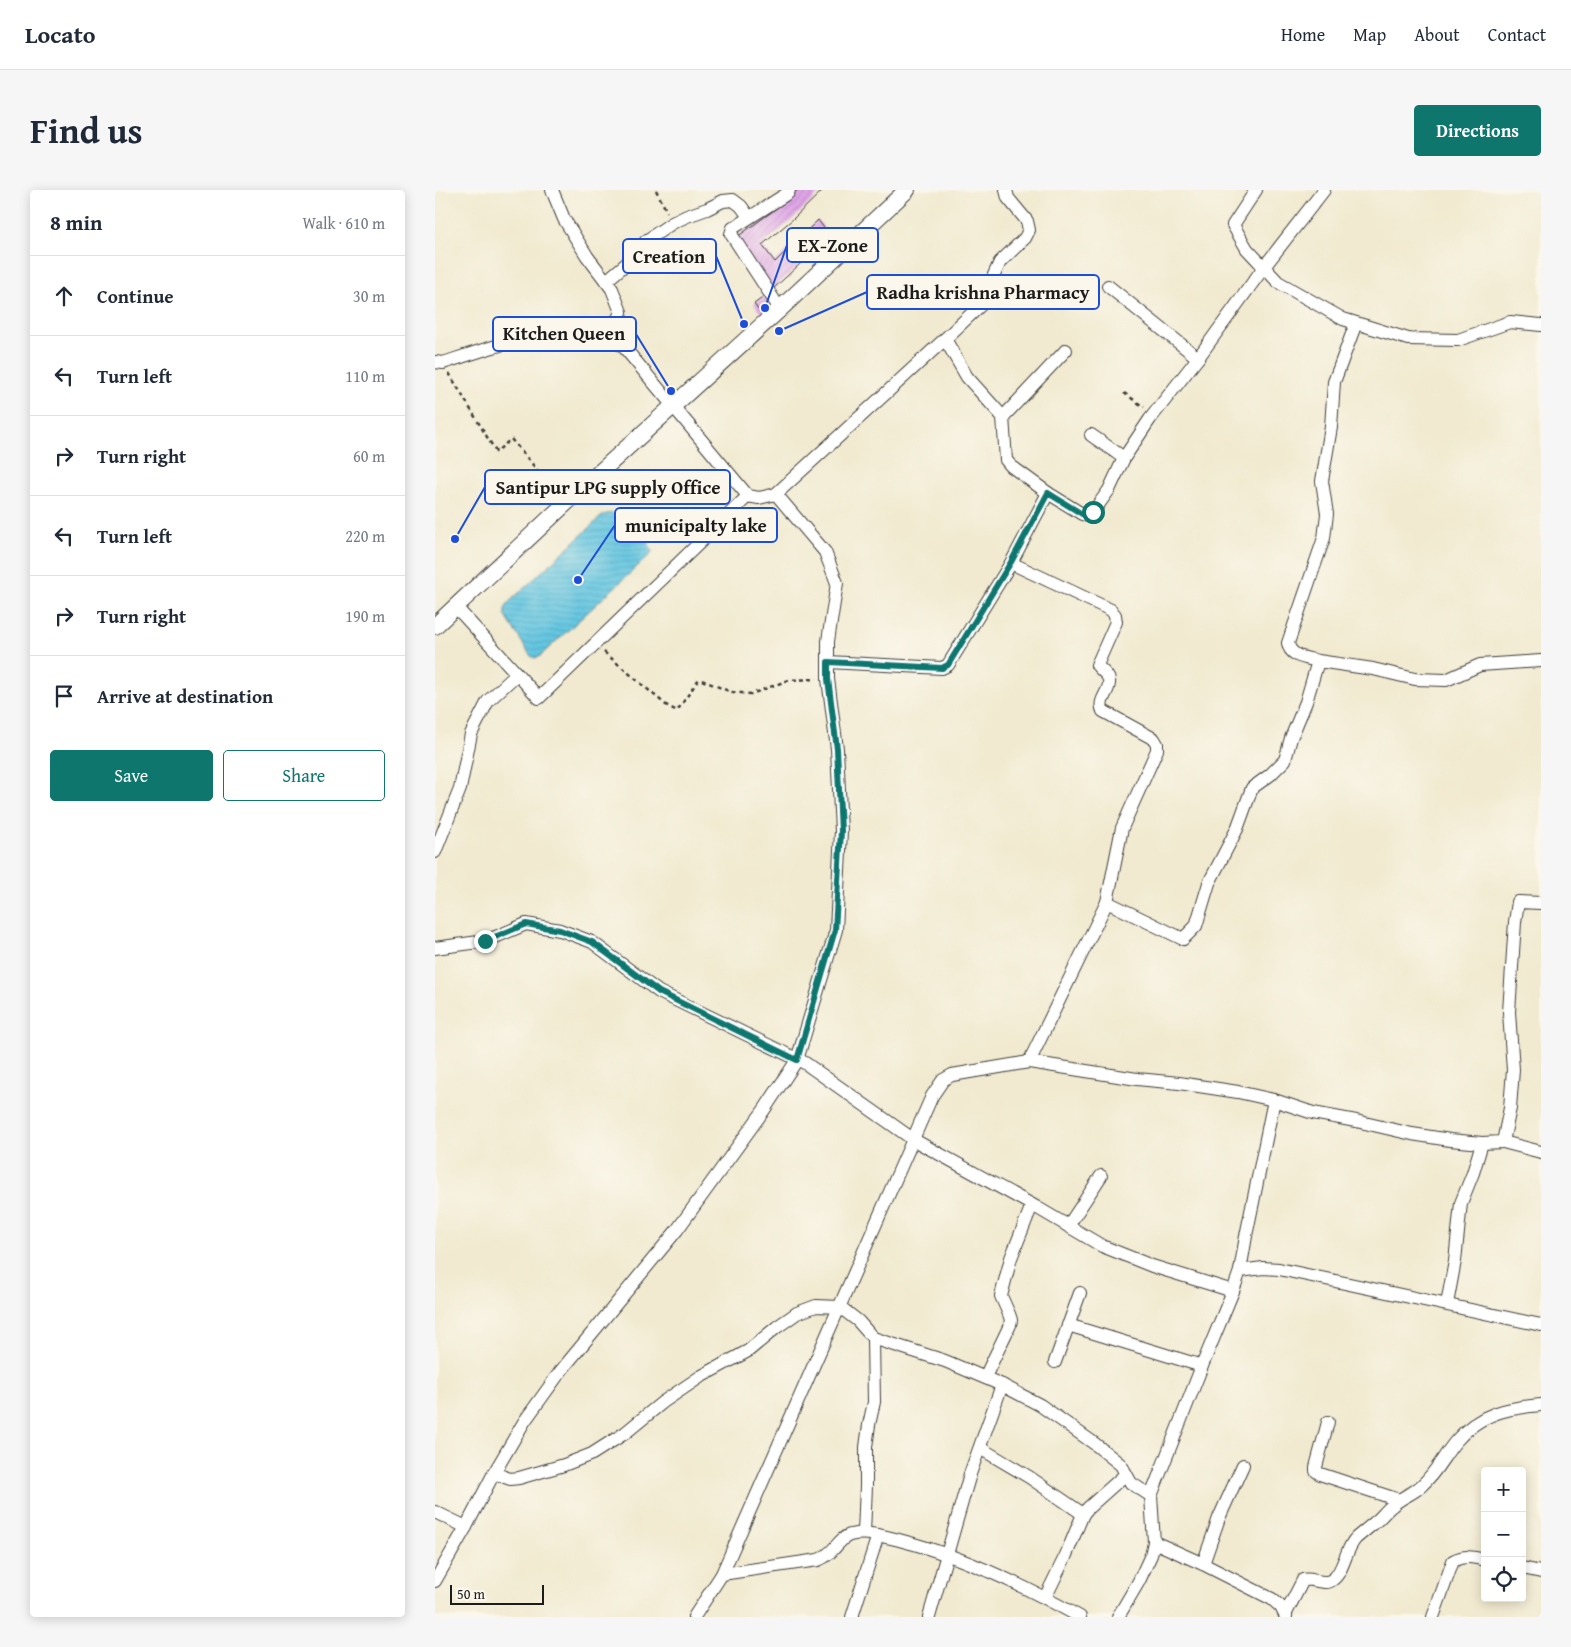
<!DOCTYPE html>
<html lang="en">
<head>
<meta charset="utf-8">
<style>
	body { margin:0; font-family:"Gentium Book Plus",serif; background:#f6f6f7; color:#1f2937 }
	.controls { position:absolute; right:15px; bottom:15px; display:grid; overflow:hidden; border-radius:5px; box-shadow:0 2px 12px #0003 }
	.controls button { width:45px; height:45px; display:grid; place-items:center; padding:0; border:0; border-bottom:1px solid #e0e1e3; background:#fff; color:#1f2937; font:25px sans-serif }
	.scale { position:absolute; left:15px; bottom:12px; width:94px; box-sizing:border-box; padding-left:5px; border:2px solid #1c1c1c; border-top:0; font-size:14px; line-height:18px; white-space:nowrap; color:#1c1c1c; -webkit-text-stroke:4px #fbf7ec; paint-order:stroke }
	.stop { position:absolute; width:15px; height:15px; margin:-11px; border:4px solid #0f766e; border-radius:50%; background:#fff }
	.stop.end { background:#0f766e; border-color:#fff; box-shadow:0 1px 5px #0008 }
	.list { margin:0; padding:0; list-style:none }
	h2 { display:flex; justify-content:space-between; align-items:center; height:65px; margin:0; padding:0 20px; font-size:21px }
	h2 small { font-size:16px; font-weight:400; color:#747a83 }
	.list li { display:grid; grid-template-columns:32px 1fr auto; gap:15px; align-items:center; box-sizing:border-box; height:80px; padding:0 20px; border-top:1px solid #e0e1e3 }
	.list b { display:block; font-size:19px; white-space:nowrap }
	.list em { font-size:16px; font-style:normal; color:#747a83 }
	.actions { display:flex; gap:10px; padding:15px 20px }
	.actions a { flex:1; padding:11px 0; border:1px solid #0f766e; border-radius:5px; text-align:center; font-size:18px; color:#0f766e }
	.actions .main { background:#0f766e; color:#fff }
	.icon { flex:none; width:28px; height:28px; fill:none; stroke:currentColor; stroke-width:2; stroke-linecap:round; stroke-linejoin:round }
	.map { position:relative; flex:none; width:1106px; height:1427px; overflow:hidden; border-radius:5px }
	header { display:flex; align-items:center; gap:30px; box-sizing:border-box; height:70px; padding:0 25px; background:#fff; border-bottom:1px solid #e0e1e3 }
	header strong { font-size:24px }
	nav { display:flex; gap:28px; margin-inline-start:auto; font-size:18px }
	.intro { display:flex; align-items:center; justify-content:space-between; box-sizing:border-box; height:120px; padding:0 30px }
	h1 { margin:0; font-size:35px }
	.button { padding:12px 22px; border-radius:5px; background:#0f766e; color:#fff; font-size:18px; font-weight:700 }
	main { display:flex; gap:30px; padding:0 30px }
	aside { flex:1; background:#fff; border-radius:5px; box-shadow:0 2px 12px #0003 }
	.map>svg:first-child { display:block }
	.water { fill:url(#water-rules); stroke:#40717e }
	.building { fill:url(#building-hatch) }
	.lines { fill:none; stroke-linecap:round; stroke-linejoin:round }
	.minor-casing { stroke:#3c3b37; stroke-width:14 }
	.major-casing { stroke:#3c3b37; stroke-width:18 }
	.path { stroke:#3c3b37; stroke-width:2.5; stroke-dasharray:4 4; stroke-linecap:butt }
	.minor { stroke:#fff; stroke-width:12 }
	.major { stroke:#fff; stroke-width:16 }
	.route { stroke:#0f766e; stroke-width:6 }
	.leader { fill:none; stroke:#1d4ed8; stroke-width:2 }
	.callout-dot { fill:#1d4ed8; stroke:#fbf7ec; stroke-width:2 }
	.callout { fill:#fbf7ec; stroke:#1d4ed8; stroke-width:2 }
	.callout-label { font-size:19px; text-anchor:middle; font-weight:bold; fill:#1c1c1c }
</style>
</head>
<body>
<header>
<strong>Locato</strong>
<nav><a>Home</a><a>Map</a><a>About</a><a>Contact</a></nav>
</header>
<div class="intro"><h1>Find us</h1><a class="button">Directions</a></div>
<main>
<aside>
<h2>8 min<small>Walk · 610 m</small></h2>
<ul class="list">
<li><svg class="icon" aria-label="ahead" viewBox="0 0 24 24"><path d="M12 20V5M6 11l6-6 6 6"/></svg><div><b>Continue</b></div><em>30 m</em></li>
<li><svg class="icon" aria-label="left" viewBox="0 0 24 24"><path d="M17 20v-9H6M10 6l-5 5 5 5"/></svg><div><b>Turn left</b></div><em>110 m</em></li>
<li><svg class="icon" aria-label="right" viewBox="0 0 24 24"><path d="M7 20v-9h11M14 6l5 5-5 5"/></svg><div><b>Turn right</b></div><em>60 m</em></li>
<li><svg class="icon" aria-label="left" viewBox="0 0 24 24"><path d="M17 20v-9H6M10 6l-5 5 5 5"/></svg><div><b>Turn left</b></div><em>220 m</em></li>
<li><svg class="icon" aria-label="right" viewBox="0 0 24 24"><path d="M7 20v-9h11M14 6l5 5-5 5"/></svg><div><b>Turn right</b></div><em>190 m</em></li>
<li><svg class="icon" aria-label="arrive" viewBox="0 0 24 24"><path d="M6 21V4h12l-3 4 3 4H6"/></svg><div><b>Arrive at destination</b></div></li>
</ul>
<div class="actions"><a class="main">Save</a><a>Share</a></div>
</aside>
<div class="map">
<svg width="1106" height="1427" viewBox="0 0 1106 1427">
	<defs>
		<pattern id="water-rules" width="6" height="5" patternUnits="userSpaceOnUse" patternTransform="scale(1.25)"><rect width="6" height="5" fill="#64c6e1"/><path d="M0 2.5h6" fill="none" stroke="#56aac0"/></pattern>
		<pattern id="building-hatch" width="6" height="6" patternUnits="userSpaceOnUse" patternTransform="scale(1.25)"><rect width="6" height="6" fill="#dfa6e7"/><path d="M-1 1l2-2M0 6l6-6M5 7l2-2" fill="none" stroke="#bf8ec6"/></pattern>
	</defs>
	<rect width="100%" height="100%" fill="#fbf7ec"/>
	<filter id="ink" filterUnits="userSpaceOnUse"><feTurbulence type="fractalNoise" baseFrequency=".02" numOctaves="2"/><feDisplacementMap in="SourceGraphic" scale="10" xChannelSelector="R" yChannelSelector="G"/><feConvolveMatrix kernelMatrix="1 2 1 2 8 2 1 2 1" color-interpolation-filters="sRGB"/></filter>
	<filter id="wash" filterUnits="userSpaceOnUse"><feTurbulence type="fractalNoise" baseFrequency=".0096" numOctaves="4" result="noise"/><feDisplacementMap in="SourceGraphic" scale="20" xChannelSelector="R" yChannelSelector="G"/><feGaussianBlur stdDeviation="1.12" result="paint"/><feColorMatrix in="noise" values="0 0 0 0 0 0 0 0 0 0 0 0 0 0 0 0 0 1.4 0 .05"/><feComposite in="paint" operator="in"/></filter>
	<g filter="url(#wash)">
		<rect width="100%" height="100%" fill="#f1ead0"/>
		<path class="water" d="M177,323L211,350L217,360L216,364L104,467L99,468L95,465L70,425V419L73,413L167,326L171,324Z"/>
		<g id="blocks">
			<g class="building">
				<path d="M362,0H388L358,29L327,55L340,72L383,30L395,46L337,100L302,47L338,21Z"/>
				<path d="M330,106L338,117L326,124L319,114Z"/>
			</g>
		</g>
	</g>
	<g filter="url(#ink)">
		<use href="#blocks" fill-opacity="0" stroke="#3c3b37" stroke-width="1"/>
		<g class="lines">
			<defs>
				<g id="minor">
					<path d="M117,0L129,29L152,66L177,99L186,122L173,149"/>
					<path d="M821,0L798,35L812,59L843,92L908,129L973,149L1023,150L1075,132L1106,135"/>
					<path d="M171,91L191,74L211,51L237,33L252,26L272,19L288,11L298,10L306,16L314,27"/>
					<path d="M673,96L763,168"/>
					<path d="M345,119L296,44L298,38L353,3L354,0"/>
					<path d="M510,149L532,187L568,227L571,270L576,276L613,303"/>
					<path d="M0,172L8,173C60,156 137,127 188,156L313,306L324,308L341,304L510,149L551,110L557,96L559,85L565,72L590,48L594,40L592,31L573,8L571,0"/>
					<path d="M568,227L631,160"/>
					<path d="M656,245L689,268"/>
					<path d="M576,373L676,420L680,425L681,432L662,475C665,480 673,484 674,490C676,502 662,509 668,521L719,549L722,554V560L687,638L672,712"/>
					<path d="M20,416L104,508L313,306"/>
					<path d="M883,471C871,468 855,467 853,453L889,348L892,324L887,291L896,237L899,192L921,133"/>
					<path d="M393,472L507,478L513,475L576,373L613,303L647,324L653,325L658,322L674,300L689,268L715,229L763,168L829,77L889,0"/>
					<path d="M0,662L25,599L36,544L53,511L82,484"/>
					<path d="M0,758L51,751L91,734L125,740L157,752L224,802L370,873L479,950L601,1017L667,1056L717,1076L798,1101L805,1081L828,1078L844,1079L1106,1135"/>
					<path d="M594,872L672,712L748,749L761,736L774,693L802,639L817,598L835,585L850,570L856,548L871,512L883,471L938,479L980,489L1011,490L1045,475L1106,471"/>
					<path d="M1068,952L1106,962"/>
					<path d="M633,1036L666,986"/>
					<path d="M805,1081L811,1046L839,910"/>
					<path d="M1012,1114L1020,1071L1026,1013L1038,983L1047,953"/>
					<path d="M633,1135L767,1176"/>
					<path d="M438,1148L510,1171L567,1195L605,1215L660,1254L686,1275L696,1293L716,1306"/>
					<path d="M620,1172L645,1103"/>
					<path d="M550,1187L575,1135L576,1130L574,1124L566,1106L576,1068L597,1015"/>
					<path d="M893,1232L881,1277V1281L885,1284L964,1310"/>
					<path d="M545,1258L594,1287L648,1324"/>
					<path d="M59,1283L75,1289L84,1288L129,1275L157,1264L190,1243L228,1212L265,1187L313,1161L342,1137L362,1123L381,1116L405,1117L423,1131L438,1148L439,1212L434,1235L431,1257V1296L429,1343"/>
					<path d="M0,1322L31,1337"/>
					<path d="M719,1352L768,1374L837,1409L846,1417L851,1427"/>
					<path d="M768,1374L784,1328L808,1275"/>
					<path d="M1087,1378L1106,1382"/>
					<path d="M287,1384L383,1370C400,1364 402,1349 415,1345C431,1341 448,1346 464,1350C528,1366 588,1395 645,1427"/>
					<path d="M0,1391L31,1337L59,1283L89,1232L125,1182L242,1040L329,920L362,870L401,740L406,641L402,559L393,489V451L402,393L390,362L341,304"/>
					<path d="M610,1408L631,1365L648,1324L653,1318L691,1284"/>
					<path d="M850,1425L868,1390C877,1387 888,1396 897,1390C909,1382 910,1359 921,1348C927,1343 933,1338 939,1333C946,1328 951,1320 958,1315C966,1307 978,1304 986,1296C1001,1283 1009,1265 1021,1251C1045,1223 1072,1218 1106,1215"/>
					<path d="M259,1427L287,1384L497,906L508,890L517,885L594,872L702,889L744,893L803,902L839,910L878,923L921,931L977,944L1015,950L1047,953L1068,952L1075,918L1078,880L1074,822L1080,732L1083,712L1106,713"/>
					<path d="M417,1427L443,1345"/>
					<path d="M494,1427L535,1284L567,1195"/>
					<path d="M683,1427L704,1391L716,1365L719,1352L716,1306L767,1176L798,1101"/>
					<path d="M998,1427L1018,1371C1029,1365 1038,1367 1050,1370"/>
				</g>
				<path id="major" d="M0,436L131,313L345,119L472,0"/>
			</defs>
			<use href="#minor" class="minor-casing"/>
			<use href="#major" class="major-casing"/>
			<g class="path">
				<path d="M221,0L232,22"/>
				<path d="M14,183L61,262L76,249L121,302"/>
				<path d="M689,203L709,217"/>
				<path d="M169,462L231,515L242,521L264,489L296,502L316,504L354,490L382,489"/>
			</g>
			<use href="#minor" class="minor"/>
			<use href="#major" class="major"/>
		</g>
	</g>
	<g class="lines" filter="url(#ink)">
		<path class="route" d="M50,751L91,734L125,740L157,752L224,802L362,870L400,740L406,641L402,559L393,489V472L507,478L513,475L576,372L613,303L647,324L653,325L658,322"/>
	</g>
	<path class="leader" d="M330 118L352 55M309 134L281 66M344 141L432 102M236 201L201 144M20 349L50 297M143 390L180 335"/>
	<g class="callout-dot">
		<circle cx="330" cy="118" r="5"/>
		<circle cx="309" cy="134" r="5"/>
		<circle cx="344" cy="141" r="5"/>
		<circle cx="236" cy="201" r="5"/>
		<circle cx="20" cy="349" r="5"/>
		<circle cx="143" cy="390" r="5"/>
	</g>
	<g class="callout">
		<rect x="352" y="38" width="91" height="34" rx="5"/>
		<rect x="188" y="49" width="93" height="34" rx="5"/>
		<rect x="432" y="85" width="232" height="34" rx="5"/>
		<rect x="58" y="127" width="143" height="34" rx="5"/>
		<rect x="50" y="280" width="245" height="34" rx="5"/>
		<rect x="180" y="318" width="162" height="34" rx="5"/>
	</g>
	<g class="callout-label">
		<text x="398" y="62">EX-Zone</text>
		<text x="234" y="73">Creation</text>
		<text x="548" y="109">Radha krishna Pharmacy</text>
		<text x="129" y="150">Kitchen Queen</text>
		<text x="173" y="304">Santipur LPG supply Office</text>
		<text x="261" y="342">municipalty lake</text>
	</g>
</svg>
<div class="controls">
<button>+</button>
<button>−</button>
<button><svg class="icon" aria-label="locate" viewBox="0 0 24 24"><circle cx="12" cy="12" r="6"/><path d="M12 2v4M12 18v4M2 12h4M18 12h4"/></svg></button>
</div>
<div class="scale">50 m</div>
<div class="stop" style="left:658px;top:322px"></div>
<div class="stop end" style="left:50px;top:751px"></div>
</div>
</main>
</body>
</html>
